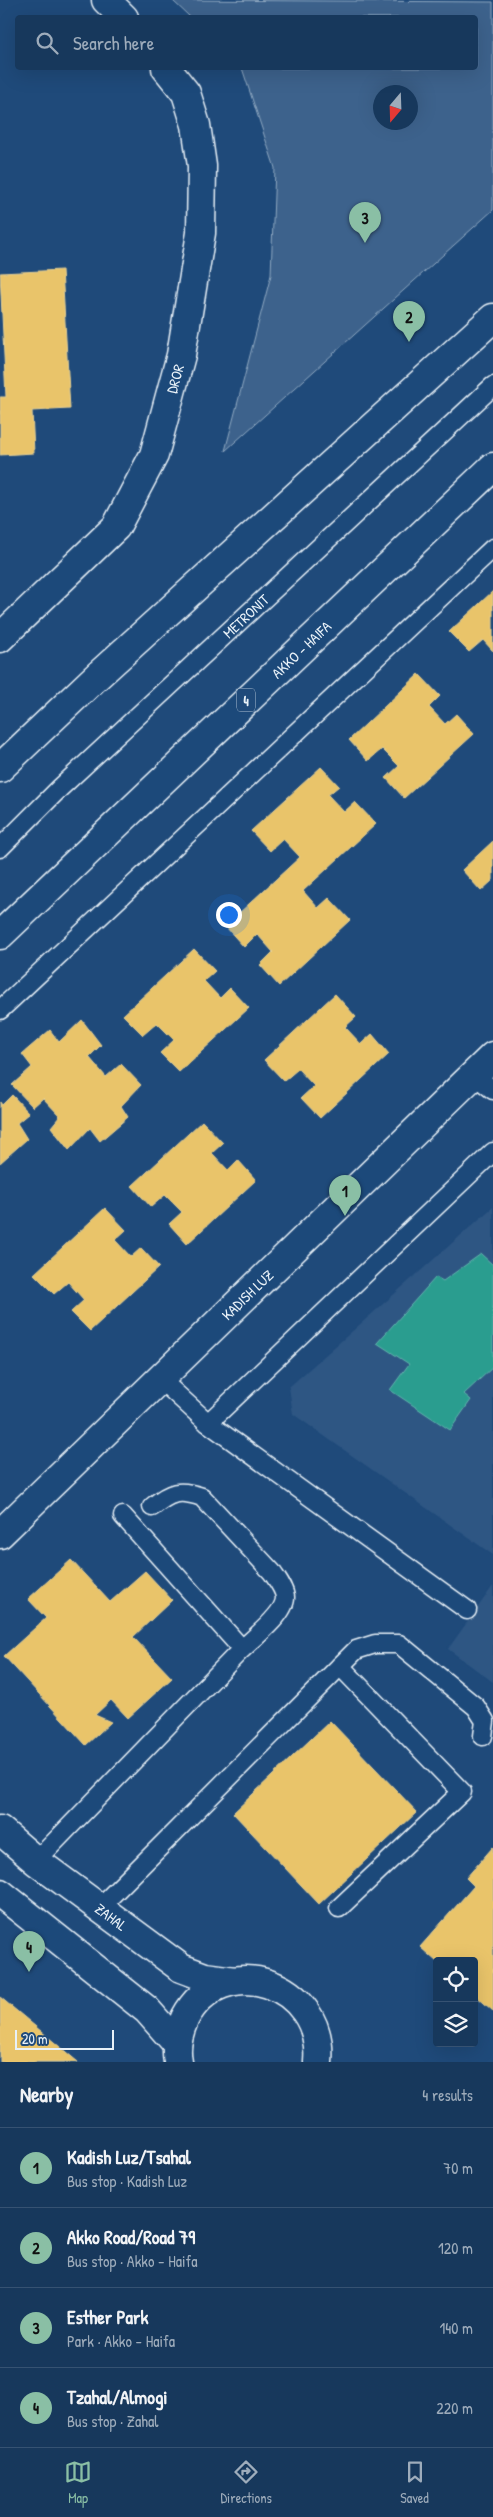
<!DOCTYPE html>
<html lang="en">
<head>
<meta charset="utf-8">
<style>
	body { margin:0; font-family:"Patrick Hand",sans-serif; background:#203f62; color:#f1f3f6 }
	.controls { position:absolute; right:15px; bottom:15px; display:grid; overflow:hidden; border-radius:5px; box-shadow:0 5px 20px #0002 }
	.controls button { width:45px; height:45px; display:grid; place-items:center; padding:0; border:0; border-bottom:1px solid #365272; background:#17385c; color:#f1f3f6; font:25px sans-serif }
	.compass { position:absolute; left:373px; top:85px; width:45px; height:45px; border-radius:50%; background:#17385c; box-shadow:0 5px 20px #0002; rotate:199deg }
	.scale { position:absolute; left:15px; bottom:12px; width:99px; box-sizing:border-box; padding-left:5px; border:2px solid #e8f1f8; border-top:0; font-size:14px; line-height:18px; white-space:nowrap; color:#e8f1f8; -webkit-text-stroke:4px #1f4a7a; paint-order:stroke }
	.you { position:absolute; left:228px; top:914px; width:18px; height:18px; margin:-12px; border:4px solid #fff; border-radius:50%; background:#1a73e8; box-shadow:0 0 0 8px #1a73e833 }
	.badge { display:grid; place-items:center; width:32px; height:32px; border-radius:50%; background:#8abfa5; color:#111; font-size:16px; font-weight:700 }
	.pin { position:absolute; translate:-50% -41px; filter:drop-shadow(0 1px 2px #0008) }
	.pin::after { content:''; position:absolute; top:26px; width:18px; height:15px; background:inherit; clip-path:polygon(0 0,100% 0,50% 100%) }
	.list { margin:0; padding:0; list-style:none }
	h2 { display:flex; justify-content:space-between; align-items:center; height:65px; margin:0; padding:0 20px; font-size:21px }
	h2 small { font-size:16px; font-weight:400; color:#9eacbb }
	.list li { display:grid; grid-template-columns:32px 1fr auto; gap:15px; align-items:center; box-sizing:border-box; height:80px; padding:0 20px; border-top:1px solid #365272 }
	.list b { display:block; font-size:19px; white-space:nowrap }
	.list p { margin:0; font-size:16px; white-space:nowrap; color:#9eacbb }
	.list em { font-size:16px; font-style:normal; color:#9eacbb }
	.icon { flex:none; width:28px; height:28px; fill:none; stroke:currentColor; stroke-width:2; stroke-linecap:round; stroke-linejoin:round }
	.map { position:relative; flex:none; width:493px; height:2062px; overflow:hidden }
	.search { position:absolute; background:#17385c; box-shadow:0 5px 20px #0002; left:15px; right:15px; top:15px; height:55px; display:flex; align-items:center; gap:12px; box-sizing:border-box; padding:0 18px; border-radius:5px; color:#9eacbb; font-size:19px }
	.sheet { height:385px; background:#17385c }
	nav { display:flex; justify-content:space-around; align-items:center; box-sizing:border-box; height:70px; border-top:1px solid #365272; background:#17385c; font-size:14px; color:#9eacbb }
	nav a { display:grid; justify-items:center; gap:2px }
	nav .on { color:#8abfa5 }
	.map>svg:first-child { display:block }
	.built { fill:#2e5683 }
	.green { fill:#3c628c; stroke:#92aac2; fill-rule:evenodd }
	.homes { fill:#e9c46a; stroke:#e9d295 }
	.schools { fill:#2a9d8f; stroke:#63b6ae }
	.lines { fill:none; stroke-linecap:round; stroke-linejoin:round }
	.lane-casing { stroke:#e8f1f8; stroke-width:21 }
	.street-casing { stroke:#e8f1f8; stroke-width:31 }
	.secondary-casing { stroke:#e8f1f8; stroke-width:31 }
	.highway-casing { stroke:#e8f1f8; stroke-width:31 }
	.lane { stroke:#1f4a7a; stroke-width:18 }
	.street { stroke:#1f4a7a; stroke-width:28 }
	.secondary { stroke:#1f4a7a; stroke-width:28 }
	.highway { stroke:#1f4a7a; stroke-width:28 }
	.labels { text-anchor:middle; dominant-baseline:central; stroke-width:5; stroke-linejoin:round; paint-order:stroke }
	.shield { fill:#1f4a7a; stroke:#acbfd2; stroke-width:1 }
	.shield-label { font-size:14px; font-weight:bold; fill:#e8f1f8 }
	.street-label { font-size:15px; fill:#e8f1f8; stroke:#1f4a7a }
</style>
</head>
<body>
<div class="map">
<svg width="493" height="2062" viewBox="0 0 493 2062">
	<rect width="100%" height="100%" fill="#1f4a7a"/>
	<filter id="ink" filterUnits="userSpaceOnUse"><feTurbulence type="fractalNoise" baseFrequency=".02" numOctaves="2"/><feDisplacementMap in="SourceGraphic" scale="10" xChannelSelector="R" yChannelSelector="G"/><feConvolveMatrix kernelMatrix="1 2 1 2 8 2 1 2 1" color-interpolation-filters="sRGB"/></filter>
	<g filter="url(#ink)">
		<g class="built">
			<path d="M493,1207V1555L293,1414L289,1387Z"/>
			<path d="M493,1586V1682L448,1649Z"/>
		</g>
		<path class="green" d="M172,0L493,2V210L225,451L271,275L275,168L242,68H476V18L190,17ZM380,92H410V122H380Z"/>
		<g class="homes">
			<path d="M62,270L70,409L32,411L34,453L0,455V397H6L0,273Z"/>
			<path d="M493,591V651L483,640L469,652L449,632Z"/>
			<path d="M419,674L440,696L429,707L445,724L456,714L474,734L404,798L386,778L399,766L382,749L368,761L349,740Z"/>
			<path d="M321,767L339,786L328,795L344,812L355,802L376,824L303,891L318,908L329,898L350,920L279,986L260,965L273,952L257,934L244,947L225,926L300,857L283,839L270,851L251,831Z"/>
			<path d="M493,841V880L481,891L462,870Z"/>
			<path d="M194,949L215,971L204,981L220,998L230,988L249,1008L179,1072L160,1053L174,1040L157,1023L143,1035L123,1015Z"/>
			<path d="M335,994L356,1017L345,1027L361,1044L372,1034L389,1054L320,1118L301,1098L314,1086L298,1069L284,1081L264,1060Z"/>
			<path d="M82,1020L101,1045L89,1057L106,1077L121,1064L141,1085L121,1106L128,1117L100,1141L90,1128L69,1150L51,1127L60,1116L43,1098L33,1107L12,1085L32,1067L22,1054L50,1030L59,1042Z"/>
			<path d="M12,1095L29,1113L17,1123L27,1139L0,1163V1102L2,1105Z"/>
			<path d="M202,1121L223,1143L212,1153L228,1170L238,1160L256,1180L187,1244L169,1224L182,1212L165,1195L151,1207L132,1186Z"/>
			<path d="M105,1208L126,1230L115,1240L131,1257L141,1248L159,1267L90,1331L71,1312L84,1300L68,1282L54,1294L34,1274Z"/>
			<path d="M71,1560L110,1602L145,1571L172,1600L133,1637L172,1678L128,1718L111,1700L95,1715L111,1722L86,1745L4,1656L46,1618L28,1599Z"/>
			<path d="M330,1721L417,1812L319,1904L233,1813Z"/>
			<path d="M493,1847V2011L474,1994V1961L437,1962L420,1947L474,1886L466,1878Z"/>
			<path d="M0,1997L78,2062H0Z"/>
		</g>
		<path class="schools" d="M481,1254L493,1265V1367L464,1394L471,1400L450,1430L390,1390L409,1364L377,1343L436,1277L443,1281Z"/>
		<g class="lines">
			<defs>
				<g id="lane">
					<path id="s1" d="M0,848L60,788L493,386"/>
					<path d="M0,1010L493,548"/>
					<path d="M474,1075L493,1090"/>
					<path d="M160,1379L208,1423L467,1610"/>
					<path d="M208,1423L493,1152"/>
					<path d="M152,1507C170,1492 179,1489 202,1497L272,1572C277,1580 284,1588 285,1597C286,1613 254,1638 242,1649"/>
					<path d="M36,1861L242,1649L123,1516"/>
					<path d="M99,1908L356,1650L375,1644H399L476,1707L485,1721L483,1736"/>
					<path d="M339,1908L462,1792L340,1666"/>
				</g>
				<g id="street">
					<path d="M106,0L124,18"/>
					<path id="s2" d="M0,638L116,527L154,455L181,355L201,233L202,166L196,125L186,93L166,68"/>
				</g>
				<g id="secondary">
					<path id="s3" d="M0,1534L493,1056"/>
					<path id="s4" d="M0,1830L36,1861L181,1968L205,1977L235,1981"/>
					<path d="M0,1893L147,2010L177,2044"/>
					<path d="M178,2062C175,2047 179,2031 185,2018C222,1948 325,1982 318,2062"/>
				</g>
				<g id="highway">
					<path d="M0,768L94,679L493,318"/>
					<path id="s5" d="M0,935L493,467"/>
				</g>
			</defs>
			<use href="#lane" class="lane-casing"/>
			<use href="#street" class="street-casing"/>
			<use href="#secondary" class="secondary-casing"/>
			<use href="#highway" class="highway-casing"/>
			<use href="#lane" class="lane"/>
			<use href="#street" class="street"/>
			<use href="#secondary" class="secondary"/>
			<use href="#highway" class="highway"/>
		</g>
	</g>
	<g class="labels">
		<rect class="shield" x="237" y="688.5" width="18" height="23" rx="4"/>
		<g class="shield-label">
			<text x="246" y="700">4</text>
		</g>
		<g class="street-label">
			<text stroke="none"><textPath href="#s2" startOffset="321">DROR</textPath></text>
			<text stroke="none"><textPath href="#s1" startOffset="338">METRONIT</textPath></text>
			<text stroke="none"><textPath href="#s5" startOffset="415">AKKO - HAIFA</textPath></text>
			<text stroke="none"><textPath href="#s3" startOffset="344">KADISH LUZ</textPath></text>
			<text stroke="none"><textPath href="#s4" startOffset="141">ZAHAL</textPath></text>
		</g>
	</g>
</svg>
<div class="controls">
<button><svg class="icon" aria-label="locate" viewBox="0 0 24 24"><circle cx="12" cy="12" r="6"/><path d="M12 2v4M12 18v4M2 12h4M18 12h4"/></svg></button>
<button><svg class="icon" aria-label="layers" viewBox="0 0 24 24"><path d="M12 4l9 5-9 5-9-5zM3 14l9 5 9-5"/></svg></button>
</div>
<svg class="compass" viewBox="-18 -18 36 36"><path d="M0-13l5 13h-10z" fill="#e53935"/><path d="M0 13l5-13h-10z" fill="#9eacbb"/></svg>
<div class="scale">20 m</div>
<div class="you"></div>
<div class="pin badge" style="left:345px;top:1216px">1</div>
<div class="pin badge" style="left:409px;top:342px">2</div>
<div class="pin badge" style="left:365px;top:243px">3</div>
<div class="pin badge" style="left:29px;top:1972px">4</div>
<div class="search"><svg class="icon" aria-label="search" viewBox="0 0 24 24"><circle cx="10" cy="10" r="6"/><path d="M15 15l6 6"/></svg>Search here</div>
</div>
<section class="sheet">
<h2>Nearby<small>4 results</small></h2>
<ul class="list">
<li><span class="badge">1</span><div><b>Kadish Luz/Tsahal</b><p>Bus stop · Kadish Luz</p></div><em>70 m</em></li>
<li><span class="badge">2</span><div><b>Akko Road/Road 79</b><p>Bus stop · Akko - Haifa</p></div><em>120 m</em></li>
<li><span class="badge">3</span><div><b>Esther Park</b><p>Park · Akko - Haifa</p></div><em>140 m</em></li>
<li><span class="badge">4</span><div><b>Tzahal/Almogi</b><p>Bus stop · Zahal</p></div><em>220 m</em></li>
</ul>
</section>
<nav>
<a class="on"><svg class="icon" aria-label="map" viewBox="0 0 24 24"><path d="M3 6l6-2 6 2 6-2v14l-6 2-6-2-6 2zM9 4v14M15 6v14"/></svg>Map</a>
<a><svg class="icon" aria-label="directions" viewBox="0 0 24 24"><path d="M12 3l9 9-9 9-9-9zM9 14v-3h6M13 9l2 2-2 2"/></svg>Directions</a>
<a><svg class="icon" aria-label="saved" viewBox="0 0 24 24"><path d="M7 4h10v16l-5-4-5 4z"/></svg>Saved</a>
</nav>
</body>
</html>
